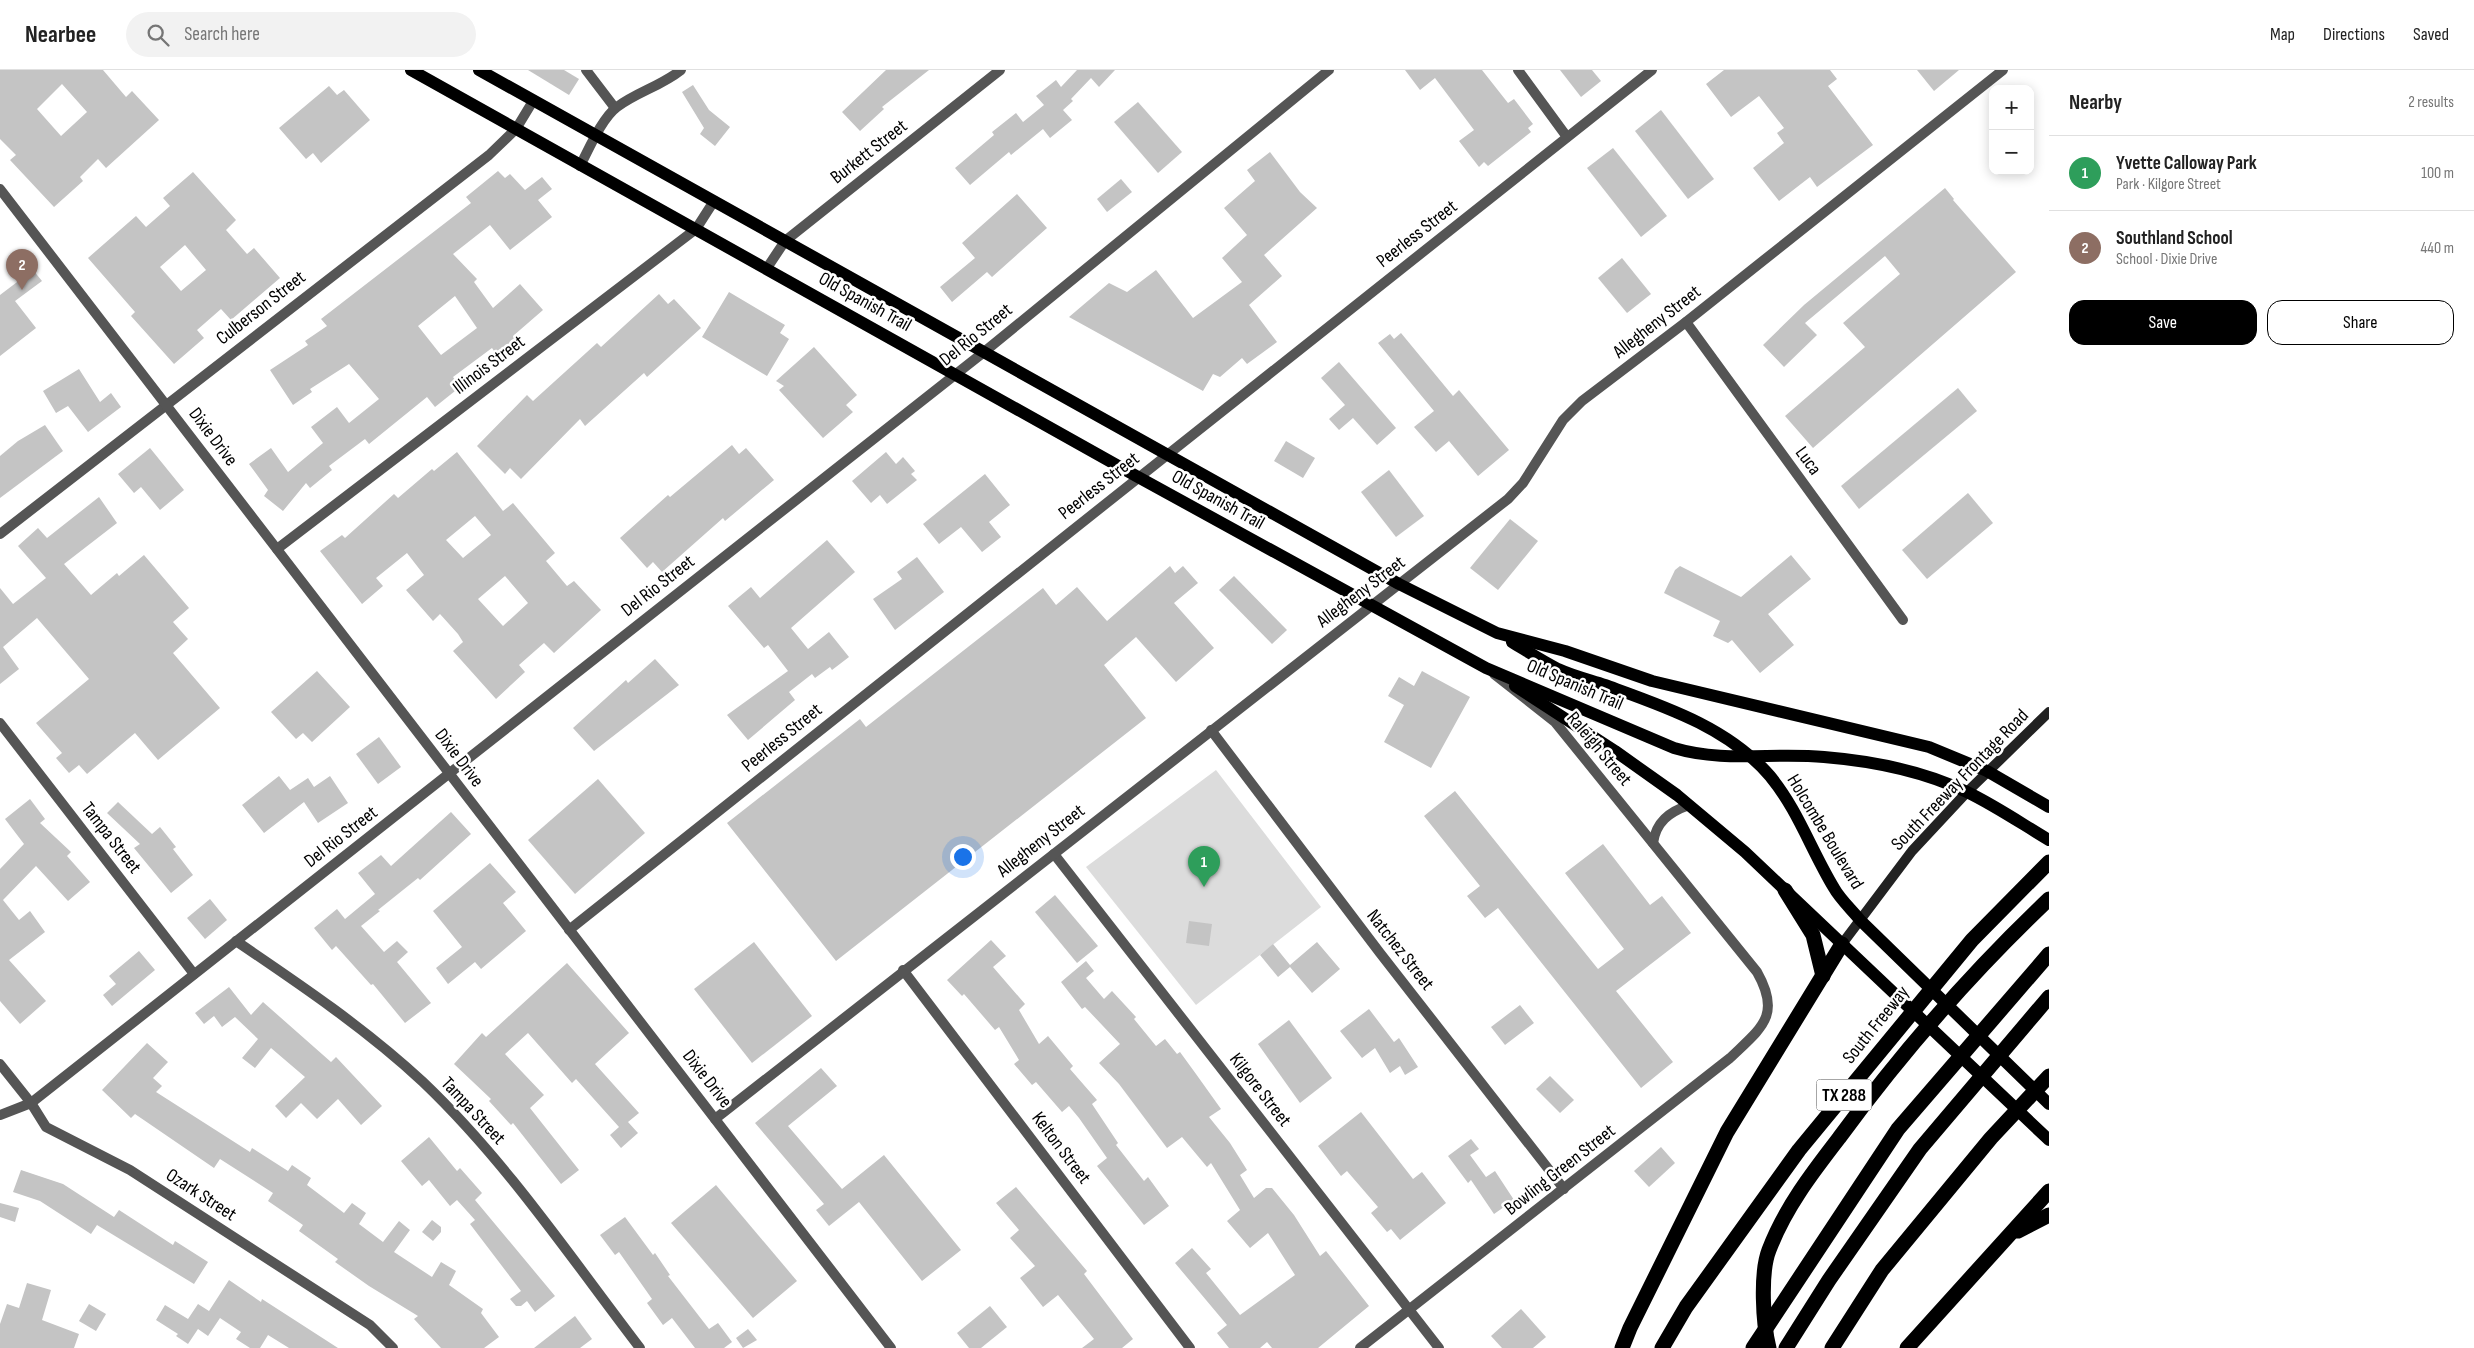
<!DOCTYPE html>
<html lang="en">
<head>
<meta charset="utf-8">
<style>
	body { margin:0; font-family:"Sofia Sans Condensed",sans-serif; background:#f2f2f2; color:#222 }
	.controls { position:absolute; right:15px; top:15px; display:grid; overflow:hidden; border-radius:10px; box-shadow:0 2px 12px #0003 }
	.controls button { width:45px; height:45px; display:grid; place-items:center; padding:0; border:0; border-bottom:1px solid #e0e0e0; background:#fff; color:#222; font:25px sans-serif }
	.you { position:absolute; left:962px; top:786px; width:18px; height:18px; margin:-12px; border:4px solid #fff; border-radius:50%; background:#1a73e8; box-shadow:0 0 0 8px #1a73e833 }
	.badge { display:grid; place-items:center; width:32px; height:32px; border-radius:50%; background:#000; color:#fff; font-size:16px; font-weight:700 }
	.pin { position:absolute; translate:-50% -41px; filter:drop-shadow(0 1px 2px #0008) }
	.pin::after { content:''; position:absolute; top:26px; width:18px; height:15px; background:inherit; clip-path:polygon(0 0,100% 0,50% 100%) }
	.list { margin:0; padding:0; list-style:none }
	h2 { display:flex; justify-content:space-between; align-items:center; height:65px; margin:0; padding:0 20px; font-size:21px }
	h2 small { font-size:16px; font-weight:400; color:#767676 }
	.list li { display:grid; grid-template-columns:32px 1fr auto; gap:15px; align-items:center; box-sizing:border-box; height:75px; padding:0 20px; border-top:1px solid #e0e0e0 }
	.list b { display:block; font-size:19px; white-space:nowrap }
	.list p { margin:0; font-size:16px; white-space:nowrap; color:#767676 }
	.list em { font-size:16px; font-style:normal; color:#767676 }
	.actions { display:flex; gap:10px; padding:15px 20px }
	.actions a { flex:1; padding:11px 0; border:1px solid #000; border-radius:15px; text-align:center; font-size:18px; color:#000 }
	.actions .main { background:#000; color:#fff }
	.icon { flex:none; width:28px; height:28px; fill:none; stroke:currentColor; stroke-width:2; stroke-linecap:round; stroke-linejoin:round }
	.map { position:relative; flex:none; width:2049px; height:1278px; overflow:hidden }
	header { display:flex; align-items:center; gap:30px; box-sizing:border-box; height:70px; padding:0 25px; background:#fff; border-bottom:1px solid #e0e0e0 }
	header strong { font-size:24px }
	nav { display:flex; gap:28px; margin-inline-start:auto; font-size:18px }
	.search { width:350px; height:45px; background:#f2f2f2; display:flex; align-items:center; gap:12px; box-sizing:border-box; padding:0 18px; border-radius:28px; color:#767676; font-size:19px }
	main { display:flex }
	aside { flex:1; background:#fff }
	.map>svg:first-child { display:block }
	.green { fill:#dcdcdc }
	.building { fill:#c4c4c4; fill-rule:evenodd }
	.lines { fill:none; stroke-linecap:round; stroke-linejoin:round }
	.minor { stroke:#555; stroke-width:10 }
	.tertiary { stroke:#555; stroke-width:10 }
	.secondary { stroke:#222; stroke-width:10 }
	.primary { stroke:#000; stroke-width:12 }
	.motorway { stroke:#000; stroke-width:15 }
	.labels { text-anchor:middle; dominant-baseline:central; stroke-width:5; stroke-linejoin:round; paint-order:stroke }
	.shield { fill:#fff; stroke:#4c4c4c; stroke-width:1 }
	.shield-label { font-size:18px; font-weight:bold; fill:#000 }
	.street-label { font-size:19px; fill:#000; stroke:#fff }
</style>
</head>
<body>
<header>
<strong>Nearbee</strong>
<div class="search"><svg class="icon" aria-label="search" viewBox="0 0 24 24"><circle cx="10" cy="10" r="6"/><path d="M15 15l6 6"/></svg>Search here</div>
<nav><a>Map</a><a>Directions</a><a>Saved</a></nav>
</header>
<main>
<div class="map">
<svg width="2049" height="1278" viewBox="0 0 2049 1278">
	<rect width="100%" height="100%" fill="#fff"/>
	<path class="green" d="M1216,700L1321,837L1196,935L1086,797Z"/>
	<g class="building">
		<path d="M0,0H103L126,27L132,21L159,50L106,98L98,89L80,107L83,111L54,137L10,90L16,85L0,69ZM62,14L87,42L61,66L37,39Z"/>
		<path d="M528,0H564L579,9L569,25Z"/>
		<path d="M886,0H929L882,37L884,39L860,61L842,42Z"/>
		<path d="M1077,0H1115L1099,17L1091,8L1071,29L1073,31L1063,40L1072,50L1050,68L1043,59L1011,85L1009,82L970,115L955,98L994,65L992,62L1016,43L1023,52L1044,35L1036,26L1056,10L1061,17Z"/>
		<path d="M1405,0H1482L1508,33L1514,29L1533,54L1528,58L1531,62L1488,96L1484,92L1479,97L1459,71L1474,60L1435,8L1420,20Z"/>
		<path d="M1560,0H1592L1601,11L1581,27Z"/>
		<path d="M1724,0H1830L1837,9L1828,16L1873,75L1817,117L1810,107L1779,131L1753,98L1784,73L1777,63L1784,58L1759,26L1731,47L1706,14Z"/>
		<path d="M1917,0H1959L1934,21Z"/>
		<path d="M693,15L709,40L730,57L715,76L700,64L704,58L682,22Z"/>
		<path d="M329,16L337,25L344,20L370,50L321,93L313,83L306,89L279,58Z"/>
		<path d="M1138,32L1182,82L1158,103L1114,52Z"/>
		<path d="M1661,40L1714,109L1688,129L1635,61Z"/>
		<path d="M1613,78L1667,146L1641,167L1587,98Z"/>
		<path d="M1270,82L1300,122L1317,138L1264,185L1282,206L1249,235L1277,272L1247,294L1242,288L1220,307L1213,304L1203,321L1069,247L1109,213L1127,222L1156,200L1193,248L1242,212L1222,188L1247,165L1224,138L1255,111L1247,100Z"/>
		<path d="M498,101L505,108L510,104L525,120L542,107L552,119L538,130L552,147L510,180L490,155L453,184L477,209L474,212L493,238L520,214L543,240L513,266L516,270L496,284L492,278L453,307L460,317L435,337L427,327L369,374L365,369L329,396L332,400L310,418L306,413L283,441L264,426L268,420L249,394L271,378L288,402L323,373L311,357L337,337L349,353L379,329L349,294L310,319L312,322L293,335L270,300L308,275L305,271L327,256L321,249L471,133L466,127ZM455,226L477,258L441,285L418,256Z"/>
		<path d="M193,102L236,150L226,160L247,184L254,178L280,208L231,250L221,239L197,260L204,268L174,294L131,246L135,242L88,188L136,146L146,157L170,136L163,128ZM185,175L206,200L181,221L160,197Z"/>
		<path d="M1121,109L1132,122L1107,142L1097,129Z"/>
		<path d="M1945,118L1954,129L1953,130L2016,202L1813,378L1785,346L1865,277L1843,253L1900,204L1885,186L1805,253L1817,265L1784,297L1763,275L1804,235Z"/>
		<path d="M1017,124L1047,158L992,207L987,202L952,232L940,217L975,188L962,173Z"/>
		<path d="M1622,188L1651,224L1627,243L1598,208Z"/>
		<path d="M33,200L42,211L15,231L36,258L0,286V225Z"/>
		<path d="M729,222L785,255L780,263L789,269L767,306L702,267Z"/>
		<path d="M659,224L668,234L674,229L701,258L647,307L644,303L585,356L580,349L521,409L510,398L505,404L477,376L527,325L533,331L597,273L601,277Z"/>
		<path d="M1401,263L1453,326L1459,320L1509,380L1478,406L1449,371L1436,382L1414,357L1434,341L1378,273L1390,264L1394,269Z"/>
		<path d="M814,277L857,325L846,335L853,342L823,368L779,320L784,316L776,311Z"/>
		<path d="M1339,292L1396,358L1377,375L1353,348L1339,360L1329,349L1345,335L1321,308Z"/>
		<path d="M79,299L100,332L111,323L121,337L88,362L68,336L56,343L43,321Z"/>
		<path d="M1958,318L1977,341L1859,439L1841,416Z"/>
		<path d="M45,355L63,381L0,428V386L18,371Z"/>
		<path d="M1286,371L1315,388L1303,408L1274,391Z"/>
		<path d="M732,375L739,384L746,378L774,410L725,451L723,448L662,502L653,492L647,498L620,468L668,425L670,427Z"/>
		<path d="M150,378L184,420L160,440L141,417L134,423L118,404Z"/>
		<path d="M457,382L503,441L513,433L555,483L546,491L567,516L574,511L601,540L554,583L544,573L519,595L525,602L496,629L453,581L463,572L458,564L440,544L433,551L406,520L424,505L407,483L376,508L383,516L362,534L320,481L342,465L345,468L394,424L398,428L432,399L434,401ZM475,446L491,465L463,488L446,470ZM505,506L528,533L503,556L478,529Z"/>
		<path d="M886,382L896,394L903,387L915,401L911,404L917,410L887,434L880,425L871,433L852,411Z"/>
		<path d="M1389,400L1424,446L1396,467L1361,422Z"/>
		<path d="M985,404L1010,435L989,452L1001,467L982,482L961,457L939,474L923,454Z"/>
		<path d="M1968,423L1993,453L1927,509L1902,480Z"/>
		<path d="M99,427L117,453L64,494L91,525L117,503L119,506L144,485L189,538L173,552L188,569L173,583L220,638L158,690L135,663L87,704L79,695L69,703L56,688L62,683L36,653L89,609L37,548L3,577L19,599L0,614V518L13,534L46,508L18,476L38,458L47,468Z"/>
		<path d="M1510,449L1538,471L1498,520L1470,498Z"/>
		<path d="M827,470L855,502L791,558L808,579L829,562L849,587L832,600L830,597L815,608L812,604L789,622L795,630L748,670L727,645L788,601L768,575L764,578L728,536L751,517L760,528Z"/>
		<path d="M1791,485L1811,509L1768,544L1794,575L1760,603L1732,570L1728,573L1713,566L1720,551L1664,523L1675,500L1680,496L1741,527Z"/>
		<path d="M917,487L944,522L895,560L873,529L902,509L897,502Z"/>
		<path d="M1170,496L1175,503L1183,496L1198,513L1174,533L1214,578L1176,612L1136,567L1104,595L1146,648L836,891L727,753L860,649L866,657L1043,518L1056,535L1077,517L1107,551Z"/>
		<path d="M1234,506L1287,560L1272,574L1219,520Z"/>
		<path d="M655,589L679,615L594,681L573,658L626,610L628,613Z"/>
		<path d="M317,601L350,637L312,672L303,663L296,669L271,642Z"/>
		<path d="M1422,601L1470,627L1431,698L1384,672L1404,635L1388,626L1399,607L1414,616Z"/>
		<path d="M379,667L401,697L378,714L356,684Z"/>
		<path d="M279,706L290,720L308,708L314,717L330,706L348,733L318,753L304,732L264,763L242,735Z"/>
		<path d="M598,709L645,763L575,824L528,770Z"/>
		<path d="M1455,721L1598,899L1624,879L1565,803L1603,774L1650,835L1662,826L1691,863L1616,921L1673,992L1641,1018L1498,838L1485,848L1467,826L1480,816L1424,746Z"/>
		<path d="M30,729L45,749L40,753L71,782L67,786L90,812L68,831L36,796L3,830L19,850L30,841L45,862L9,890L46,931L20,954L0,931V799L24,774L5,749Z"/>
		<path d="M118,732L152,764L160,757L176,777L173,779L193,805L171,823L134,778L140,774L107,743Z"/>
		<path d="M451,742L471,764L420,810L418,808L378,840L380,841L361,856L384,882L397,871L408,882L397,892L431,933L405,953L373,914L371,915L336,876L332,880L314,858L337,839L345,849L375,824L358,803L381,785L391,796Z"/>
		<path d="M490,793L516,822L503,833L526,861L481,899L475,892L448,914L436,898L462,877L433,841Z"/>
		<path d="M1055,825L1098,876L1077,893L1035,842Z"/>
		<path d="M210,829L227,850L205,869L187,848Z"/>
		<path d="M1189,851L1212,854L1209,876L1186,873Z"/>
		<path d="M991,870L1006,886L993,897L1025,934L1019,940L1039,974L1048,966L1073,996L1070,999L1097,1030L1092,1034L1118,1073L1116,1075L1144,1111L1148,1107L1169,1136L1144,1155L1097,1096L1107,1088L1079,1048L1069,1036L1062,1042L1036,1012L1032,1015L1014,994L1019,990L999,957L995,960L964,924L962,926L947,910Z"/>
		<path d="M754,872L812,946L752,993L694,919Z"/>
		<path d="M1317,872L1340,899L1312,923L1290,897L1278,907L1260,885L1273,874L1290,895Z"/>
		<path d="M139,881L155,900L112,936L103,925L116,914L109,906Z"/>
		<path d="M1086,891L1094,901L1086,908L1104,929L1112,921L1136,947L1134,949L1156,976L1165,969L1177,984L1180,982L1196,1004L1221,1039L1209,1047L1230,1073L1247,1100L1240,1105L1254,1128L1266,1118H1272L1294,1145L1320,1186L1326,1181L1369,1236L1318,1278H1272L1267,1272L1260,1278H1229L1217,1263L1227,1255L1175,1193L1192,1178L1211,1199L1206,1203L1240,1245L1295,1205L1268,1163L1250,1178L1227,1151L1240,1140L1211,1093L1207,1097L1182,1067L1167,1078L1119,1014L1099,993L1120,974L1085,937L1082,939L1061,912Z"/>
		<path d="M567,893L629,963L595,994L639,1043L628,1052L638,1063L621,1078L610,1065L619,1057L576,1009L572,1013L528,963L505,984L544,1025L530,1038L579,1100L561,1114L513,1053L511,1055L489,1031L491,1029L454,994L482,963L486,967Z"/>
		<path d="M229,917L251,945L263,932L331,992L336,987L382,1036L361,1055L338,1029L317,1049L301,1033L286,1048L275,1036L305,1007L271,978L255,998L242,988L258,969L235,947L222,957L214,946L204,954L195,943Z"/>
		<path d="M1520,935L1534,953L1505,975L1491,957Z"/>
		<path d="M1369,939L1394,972L1399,968L1418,997L1405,1005L1400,996L1390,1003L1375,978L1362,988L1340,961Z"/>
		<path d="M1289,950L1332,1008L1300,1033L1258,974Z"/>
		<path d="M147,973L168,992L153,1008L162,1016L156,1022L250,1082L252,1078L288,1101L292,1095L311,1108L307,1115L344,1143L352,1133L366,1143L359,1154L383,1172L399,1151L410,1160L394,1182L432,1207L441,1192L456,1201L449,1215L483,1239L481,1243L499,1267L484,1278H441L414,1249L418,1246L369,1216L335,1192L338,1189L299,1161L303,1155L268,1131L273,1123L220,1089L214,1098L135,1044L131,1048L102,1020Z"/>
		<path d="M821,998L837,1016L788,1056L842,1119L884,1085L961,1180L922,1211L859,1132L829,1156L816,1140L824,1134L755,1053Z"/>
		<path d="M1550,1006L1574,1030L1560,1043L1536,1019Z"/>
		<path d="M1361,1042L1413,1109L1422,1102L1446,1133L1400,1170L1391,1159L1387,1162L1371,1143L1378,1137L1347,1101L1341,1106L1318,1076Z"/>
		<path d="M429,1067L457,1101L460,1098L482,1123L475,1130L555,1226L535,1242L527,1231L521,1236H516L510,1229L521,1221L470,1154L475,1150L457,1130L450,1136L429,1110L422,1116L401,1091Z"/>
		<path d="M1471,1069L1479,1079L1470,1085L1486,1107L1495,1101L1514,1130L1494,1144L1471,1110L1468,1113L1448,1086Z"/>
		<path d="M1661,1077L1675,1093L1649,1117L1634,1101Z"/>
		<path d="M21,1100L63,1114L114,1147L119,1140L173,1175L175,1171L208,1192L194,1214L97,1155L91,1164L40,1131L13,1122Z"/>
		<path d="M716,1115L797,1211L753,1248L671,1153Z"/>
		<path d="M1016,1117L1087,1201L1084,1204L1133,1269L1122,1278H1082L1094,1269L1058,1225L1043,1237L1020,1208L1035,1196L1010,1168L1019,1160L996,1133Z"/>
		<path d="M0,1133L19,1138L15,1152L0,1147Z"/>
		<path d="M625,1147L653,1185L655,1183L670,1205L668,1206L709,1259L718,1253L732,1272L724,1278H695L672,1248L663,1255L647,1233L652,1229L619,1182L615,1185L600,1165Z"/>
		<path d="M432,1150L441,1157V1162L433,1171L422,1162Z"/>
		<path d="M229,1210L261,1232L262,1229L338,1278H289L268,1265L260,1278H250L236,1269L241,1262L220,1248L208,1266L198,1259L188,1274L176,1266L178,1264L156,1250L165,1235L188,1249L198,1234L209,1241Z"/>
		<path d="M27,1213L51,1220L42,1250L79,1264L74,1278H0V1254L7,1234L19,1238Z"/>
		<path d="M89,1234L106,1244L96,1261L79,1251Z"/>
		<path d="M990,1236L1007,1257L981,1278H969L957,1263Z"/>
		<path d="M1521,1239L1546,1267L1533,1278H1502L1491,1266Z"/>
		<path d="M575,1246L592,1269L580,1278H534Z"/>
		<path d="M748,1259L757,1270L743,1278L736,1268Z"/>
	</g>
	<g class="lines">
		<g class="minor">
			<path d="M586,0L615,38"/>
			<path d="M1518,0L1567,67"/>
			<path d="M580,96C589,79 602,48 617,37C637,22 661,16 681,0"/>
			<path d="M767,198L785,171L1000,0"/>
			<path d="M1686,252L1903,550"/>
			<path d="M0,464L489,85L516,59L533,31"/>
			<path d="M277,479L696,159L714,131"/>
			<path d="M0,653L194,904"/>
			<path d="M1211,660L1380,883L1564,1119"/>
			<path d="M1653,773C1656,752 1669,742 1689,735"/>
			<path d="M1054,784L1439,1278"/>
			<path d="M569,860L1652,0"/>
			<path d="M236,871C301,915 366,959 423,1012C506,1091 571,1188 640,1278"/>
			<path d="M903,900L1190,1278"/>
			<path d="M0,994L31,1033L46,1057L130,1100L370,1255L393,1278"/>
			<path d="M715,1049L1508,429L1523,413L1563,350L1582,331L1686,252L2003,0"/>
			<path d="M1360,1278L1730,988C1761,958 1782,946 1757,902L1555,652L1494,604"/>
		</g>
		<g class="tertiary">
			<path d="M0,119L891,1278"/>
			<path d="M0,1045L31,1033L984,282L1329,0"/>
		</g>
		<path class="secondary" d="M1842,874L1912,781L1967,722L2049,642"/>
		<g class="primary">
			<path d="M411,0L1138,407L1486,598L1674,678C1724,693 1773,682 1824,687C1873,691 1923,701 1967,722C1996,736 2022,754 2049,770"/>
			<path d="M479,0L1399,514L1497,563L1565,581L1652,611L1929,677L1987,701L2049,737"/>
			<path d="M1512,572C1527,581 1542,591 1558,599C1573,606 1590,610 1605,615C1663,636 1728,657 1770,706C1798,740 1811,780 1834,818C1840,829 1852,840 1860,850L2049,1034"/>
			<path d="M1515,616L1615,681L1677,725L1745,782L2049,1070"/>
		</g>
		<g class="motorway">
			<path d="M1785,820L1813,865L1823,906"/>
			<path d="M2018,1161L2049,1145"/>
			<path d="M1622,1278L1630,1258L1727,1062L1842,874"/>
			<path d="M1662,1278L1686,1237L1799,1080L1972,870L2049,792"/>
			<path d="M1753,1278L1898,1059L2049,884"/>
			<path d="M1769,1278C1763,1254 1760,1203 1769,1180C1785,1138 1812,1103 1839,1068C1902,982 1972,902 2049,829"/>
			<path d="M1786,1278L1829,1210L1920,1079L2049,927"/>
			<path d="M1832,1278L1882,1200L1991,1068L2049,1006"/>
			<path d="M1907,1278L2049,1121"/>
		</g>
	</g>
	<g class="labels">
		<rect class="shield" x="1816.5" y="1009.5" width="55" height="31" rx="4"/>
		<g class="shield-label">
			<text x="1844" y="1025">TX 288</text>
		</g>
		<g class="street-label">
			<text transform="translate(869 82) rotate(-38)">Burkett Street</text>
			<text transform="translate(1417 164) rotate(-38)">Peerless Street</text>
			<text transform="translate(865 232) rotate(29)">Old Spanish Trail</text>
			<text transform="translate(261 238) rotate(-38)">Culberson Street</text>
			<text transform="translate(1657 252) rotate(-38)">Allegheny Street</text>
			<text transform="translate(976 265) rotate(-39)">Del Rio Street</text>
			<text transform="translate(489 295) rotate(-37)">Illinois Street</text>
			<text transform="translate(213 367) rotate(53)">Dixie Drive</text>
			<text transform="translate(1808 391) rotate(54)">Luca</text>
			<text transform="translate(1099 416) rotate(-38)">Peerless Street</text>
			<text transform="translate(1218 430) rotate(29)">Old Spanish Trail</text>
			<text transform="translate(658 516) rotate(-38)">Del Rio Street</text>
			<text transform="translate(1361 522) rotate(-37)">Allegheny Street</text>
			<text transform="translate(1575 615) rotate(23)">Old Spanish Trail</text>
			<text transform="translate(782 668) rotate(-39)">Peerless Street</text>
			<text transform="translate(1599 679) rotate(50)">Raleigh Street</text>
			<text transform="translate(459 688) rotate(53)">Dixie Drive</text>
			<text transform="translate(1960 710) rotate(-46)">South Freeway Frontage Road</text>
			<text transform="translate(1825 762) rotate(59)">Holcombe Boulevard</text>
			<text transform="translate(341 767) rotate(-38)">Del Rio Street</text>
			<text transform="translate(111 768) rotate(52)">Tampa Street</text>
			<text transform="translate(1041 771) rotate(-38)">Allegheny Street</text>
			<text transform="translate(1400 880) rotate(52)">Natchez Street</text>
			<text transform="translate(1876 955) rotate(-51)">South Freeway</text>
			<text transform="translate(707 1009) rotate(52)">Dixie Drive</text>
			<text transform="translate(1260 1020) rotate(52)">Kilgore Street</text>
			<text transform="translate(473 1041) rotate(47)">Tampa Street</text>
			<text transform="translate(1061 1078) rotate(53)">Kelton Street</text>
			<text transform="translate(1560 1100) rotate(-38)">Bowling Green Street</text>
			<text transform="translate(201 1125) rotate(33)">Ozark Street</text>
		</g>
	</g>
</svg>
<div class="controls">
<button>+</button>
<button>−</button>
</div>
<div class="you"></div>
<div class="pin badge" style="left:1204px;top:817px;background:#2e9e5b">1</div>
<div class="pin badge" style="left:22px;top:220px;background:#8d6e63">2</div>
</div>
<aside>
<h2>Nearby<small>2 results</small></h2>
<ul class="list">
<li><span class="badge" style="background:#2e9e5b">1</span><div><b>Yvette Calloway Park</b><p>Park · Kilgore Street</p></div><em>100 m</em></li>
<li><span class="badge" style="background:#8d6e63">2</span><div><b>Southland School</b><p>School · Dixie Drive</p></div><em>440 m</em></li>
</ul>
<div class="actions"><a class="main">Save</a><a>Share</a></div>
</aside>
</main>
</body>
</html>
